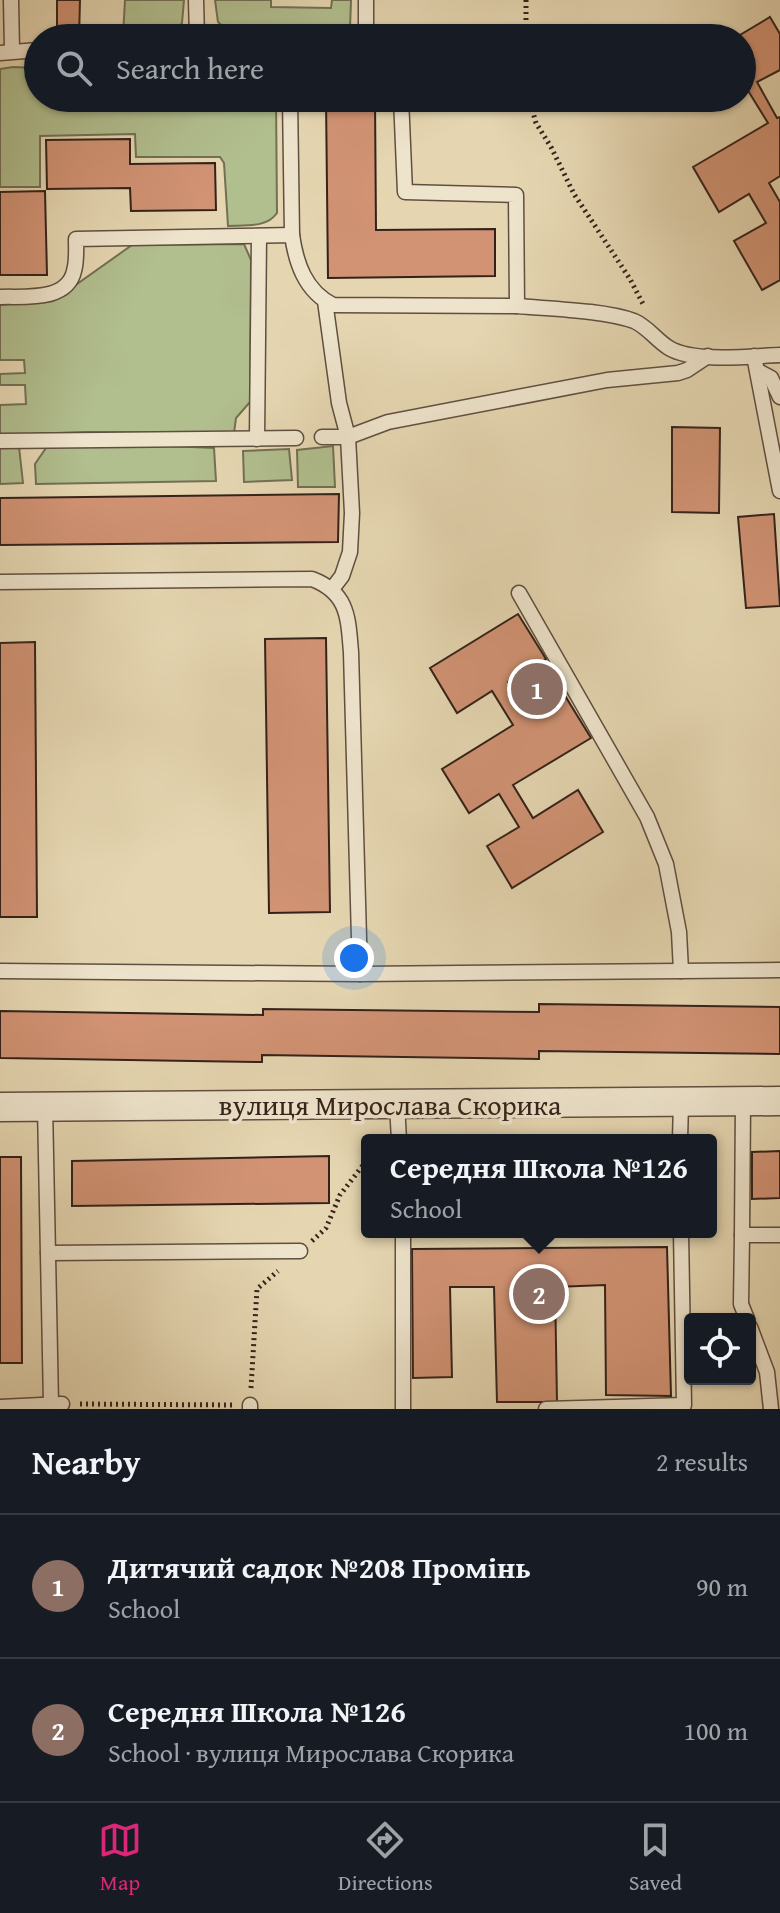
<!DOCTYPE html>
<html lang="en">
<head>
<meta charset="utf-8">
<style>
	body { margin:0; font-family:"Gentium Book Plus",serif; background:#20242c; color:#f1f3f6 }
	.controls { position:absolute; right:24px; bottom:24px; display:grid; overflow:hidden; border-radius:8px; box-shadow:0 2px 6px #0004 }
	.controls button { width:72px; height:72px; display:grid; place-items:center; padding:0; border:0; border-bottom:2px solid #363941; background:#171b24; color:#f1f3f6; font:40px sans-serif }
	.you { position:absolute; left:354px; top:958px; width:28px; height:28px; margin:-20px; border:6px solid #fff; border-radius:50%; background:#1a73e8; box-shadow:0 0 0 12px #1a73e833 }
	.badge { display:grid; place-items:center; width:52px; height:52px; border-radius:50%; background:#db2777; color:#fff; font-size:26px; font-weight:700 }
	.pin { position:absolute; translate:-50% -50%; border:4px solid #fff; box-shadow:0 2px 8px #0006 }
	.popup { position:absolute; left:361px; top:1134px; width:356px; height:104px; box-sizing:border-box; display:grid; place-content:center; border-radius:8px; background:#171b24; filter:drop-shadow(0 2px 6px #0005); font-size:26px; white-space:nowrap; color:#9ea1a6 }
	.popup b { font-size:30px; color:#f1f3f6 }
	.popup::after { content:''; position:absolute; left:50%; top:100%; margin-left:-16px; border:16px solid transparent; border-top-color:#171b24 }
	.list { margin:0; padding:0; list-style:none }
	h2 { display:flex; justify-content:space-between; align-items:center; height:104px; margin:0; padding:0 32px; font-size:34px }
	h2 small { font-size:26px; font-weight:400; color:#9ea1a6 }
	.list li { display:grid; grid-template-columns:52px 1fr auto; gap:24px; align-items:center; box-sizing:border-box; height:144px; padding:0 32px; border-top:2px solid #363941 }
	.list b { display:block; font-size:30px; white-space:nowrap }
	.list p { margin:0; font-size:26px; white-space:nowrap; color:#9ea1a6 }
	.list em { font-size:26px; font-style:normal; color:#9ea1a6 }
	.icon { flex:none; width:44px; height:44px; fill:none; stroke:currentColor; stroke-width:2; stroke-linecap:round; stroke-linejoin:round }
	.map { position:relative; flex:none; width:780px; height:1409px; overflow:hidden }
	.search { position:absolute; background:#171b24; box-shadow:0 2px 6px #0004; left:24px; right:24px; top:24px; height:88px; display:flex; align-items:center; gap:20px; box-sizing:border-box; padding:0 28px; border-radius:44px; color:#9ea1a6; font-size:30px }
	.sheet { height:392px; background:#171b24 }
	nav { display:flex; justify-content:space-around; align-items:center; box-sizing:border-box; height:112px; border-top:2px solid #363941; background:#171b24; font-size:22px; color:#9ea1a6 }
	nav a { display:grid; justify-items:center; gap:4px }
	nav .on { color:#db2777 }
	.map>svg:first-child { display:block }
	.green { fill:#b1be8e; stroke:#727054; stroke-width:2 }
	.building { fill:#d19374; stroke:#34221a; stroke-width:2 }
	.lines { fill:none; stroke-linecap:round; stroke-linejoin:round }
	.service-casing { stroke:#604f40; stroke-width:17 }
	.minor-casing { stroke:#604f40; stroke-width:31 }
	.path { stroke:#34221a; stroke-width:5; stroke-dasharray:2 4; stroke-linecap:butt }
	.service { stroke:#eee4cc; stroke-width:14 }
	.minor { stroke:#eee4cc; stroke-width:28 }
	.labels { text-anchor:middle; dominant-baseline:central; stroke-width:7; stroke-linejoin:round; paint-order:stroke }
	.street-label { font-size:28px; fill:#34221a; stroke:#eee4cc }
</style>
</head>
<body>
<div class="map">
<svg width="780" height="1409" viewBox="0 0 780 1409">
	<rect width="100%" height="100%" fill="#e5d6b1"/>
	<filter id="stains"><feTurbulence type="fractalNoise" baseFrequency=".0025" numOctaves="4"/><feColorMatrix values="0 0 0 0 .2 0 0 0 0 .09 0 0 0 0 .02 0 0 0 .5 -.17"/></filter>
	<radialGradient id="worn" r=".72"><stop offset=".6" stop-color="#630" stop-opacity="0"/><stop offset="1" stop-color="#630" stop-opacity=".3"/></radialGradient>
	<g class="green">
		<path d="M125,0H184L182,23C168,42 144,36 123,35Z"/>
		<path d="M215,0H271V7L331,8L332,0H351L350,29C330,45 257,37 231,34L218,22Z"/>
		<path d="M13,67L38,68V98H276L277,213C267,228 245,225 228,226L224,163L220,157H136L135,134L40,136V187H0V69Z"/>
		<path d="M244,244L251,260L250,402L236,418L234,433L88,432L0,435V405L26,404L25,385H0V374L25,373L24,360H0V305L53,301L132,245Z"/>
		<path d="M123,444L214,448L216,481L36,484L35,464L48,445Z"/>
		<path d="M333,446L335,487H298L297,450Z"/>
		<path d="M0,447H19L23,483L0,484Z"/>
		<path d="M289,449L292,480L244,482L243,451Z"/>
	</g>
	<g class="building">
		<path d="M57,0H80L79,38L57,37Z"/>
		<path d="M770,17L780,34V70L757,82L777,118L780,117V176L769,183L780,202V280L762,290L734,241L766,223L749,194L719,212L693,167L768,123L747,89L742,92V38H735Z"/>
		<path d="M703,98H731L710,110Z"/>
		<path d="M326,99H375L376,230L495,229V276L328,278Z"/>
		<path d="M130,139V164L215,163L216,210L131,211L130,188L47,189L46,140Z"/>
		<path d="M45,191L47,275H0V192Z"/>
		<path d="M672,427L720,428L719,513L672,512Z"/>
		<path d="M339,494L338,542L0,545V498Z"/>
		<path d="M774,514L780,606L746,608L738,517Z"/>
		<path d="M518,614L546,659L508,682L527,713L562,691L591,738L513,785L533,818L578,790L603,832L512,888L487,846L519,827L499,794L469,813L442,769L513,725L492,691L457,713L430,668Z"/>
		<path d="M326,638L330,912L269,913L265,639Z"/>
		<path d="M35,642L37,917H0V643Z"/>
		<path d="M539,1004L780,1007V1054L539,1051V1059L262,1055V1062L0,1058V1011L263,1015V1009L539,1012Z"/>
		<path d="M780,1151V1198L752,1199V1152Z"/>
		<path d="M329,1156V1203L72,1206V1161Z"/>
		<path d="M0,1157H21L22,1363H0Z"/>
		<path d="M667,1247L671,1396L606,1395L605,1285L555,1287L557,1402H497L494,1287H450L452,1377L413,1378L412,1249Z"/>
	</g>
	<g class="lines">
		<defs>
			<g id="service">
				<path d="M11,0L12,50"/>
				<path d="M196,0L197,38"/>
				<path d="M366,38V0"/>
				<path d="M0,53L38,50"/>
				<path d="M290,98L292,235"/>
				<path d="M0,297C24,296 67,302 74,271C77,261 76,249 76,239L292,235C296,263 305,291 333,305L517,306L516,195L405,192L401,98"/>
				<path d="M325,301L339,403L348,437L352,513L350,552L342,576L332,589"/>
				<path d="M517,306C550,309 603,310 634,321C648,327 656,340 669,348C694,363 751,356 780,355"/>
				<path d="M754,356L780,491"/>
				<path d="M758,371L771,378L780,397"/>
				<path d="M322,437H348L388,422L607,380L678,373L687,370L708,356"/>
				<path d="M257,439L259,236"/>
				<path d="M0,441L296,438"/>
				<path d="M0,582L312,579C349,593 348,619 351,652L360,974L780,970"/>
				<path d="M519,593L647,817L666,864L679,932L681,971"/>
				<path d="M0,971L360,974"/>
				<path d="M743,1101L742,1235H780"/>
				<path d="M397,1104L399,1140"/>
				<path d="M45,1106L51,1404"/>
				<path d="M680,1140L681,1102"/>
				<path d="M403,1232V1409"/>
				<path d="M742,1235L741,1304L747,1319"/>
				<path d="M48,1253L300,1251"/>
				<path d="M750,1327L767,1372L771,1409"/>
				<path d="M250,1405V1409"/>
				<path d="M0,1407L62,1404"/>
				<path d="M546,1409L684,1405L681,1232"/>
			</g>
			<path id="minor" d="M0,1107L780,1101"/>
		</defs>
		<use href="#service" class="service-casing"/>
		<use href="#minor" class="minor-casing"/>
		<g class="path">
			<path d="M526,38V0"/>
			<path d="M529,98L536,123L551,147L574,194L630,279L644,306"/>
			<path d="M312,1241L326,1228L340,1195L367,1160"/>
			<path d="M251,1388L257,1289L278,1271"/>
			<path d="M80,1404L234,1405"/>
		</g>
		<use href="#service" class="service"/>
		<use href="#minor" class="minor"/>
	</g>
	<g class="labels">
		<g class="street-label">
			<text x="390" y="1104">вулиця Мирослава Скорика</text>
		</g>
	</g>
	<rect width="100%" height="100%" filter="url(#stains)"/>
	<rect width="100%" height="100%" fill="url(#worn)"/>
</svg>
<div class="controls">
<button><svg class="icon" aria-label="locate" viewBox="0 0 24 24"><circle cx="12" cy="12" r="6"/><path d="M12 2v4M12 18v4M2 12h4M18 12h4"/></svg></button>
</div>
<div class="you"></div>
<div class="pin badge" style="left:537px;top:689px;background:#8d6e63">1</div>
<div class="pin badge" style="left:539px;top:1294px;background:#8d6e63">2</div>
<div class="popup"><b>Середня Школа №126</b>School</div>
<div class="search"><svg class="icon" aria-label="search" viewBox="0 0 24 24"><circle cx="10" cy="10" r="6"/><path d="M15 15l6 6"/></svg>Search here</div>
</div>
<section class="sheet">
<h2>Nearby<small>2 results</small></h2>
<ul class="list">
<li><span class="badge" style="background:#8d6e63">1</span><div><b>Дитячий садок №208 Промінь</b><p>School</p></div><em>90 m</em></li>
<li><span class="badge" style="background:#8d6e63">2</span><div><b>Середня Школа №126</b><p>School · вулиця Мирослава Скорика</p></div><em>100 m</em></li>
</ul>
</section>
<nav>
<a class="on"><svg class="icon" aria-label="map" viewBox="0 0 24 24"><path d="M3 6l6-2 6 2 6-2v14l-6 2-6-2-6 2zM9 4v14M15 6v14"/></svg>Map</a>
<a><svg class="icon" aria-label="directions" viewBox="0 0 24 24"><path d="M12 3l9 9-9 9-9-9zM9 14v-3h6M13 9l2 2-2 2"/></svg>Directions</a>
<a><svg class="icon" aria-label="saved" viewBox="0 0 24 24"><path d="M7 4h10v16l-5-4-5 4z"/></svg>Saved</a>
</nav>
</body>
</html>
